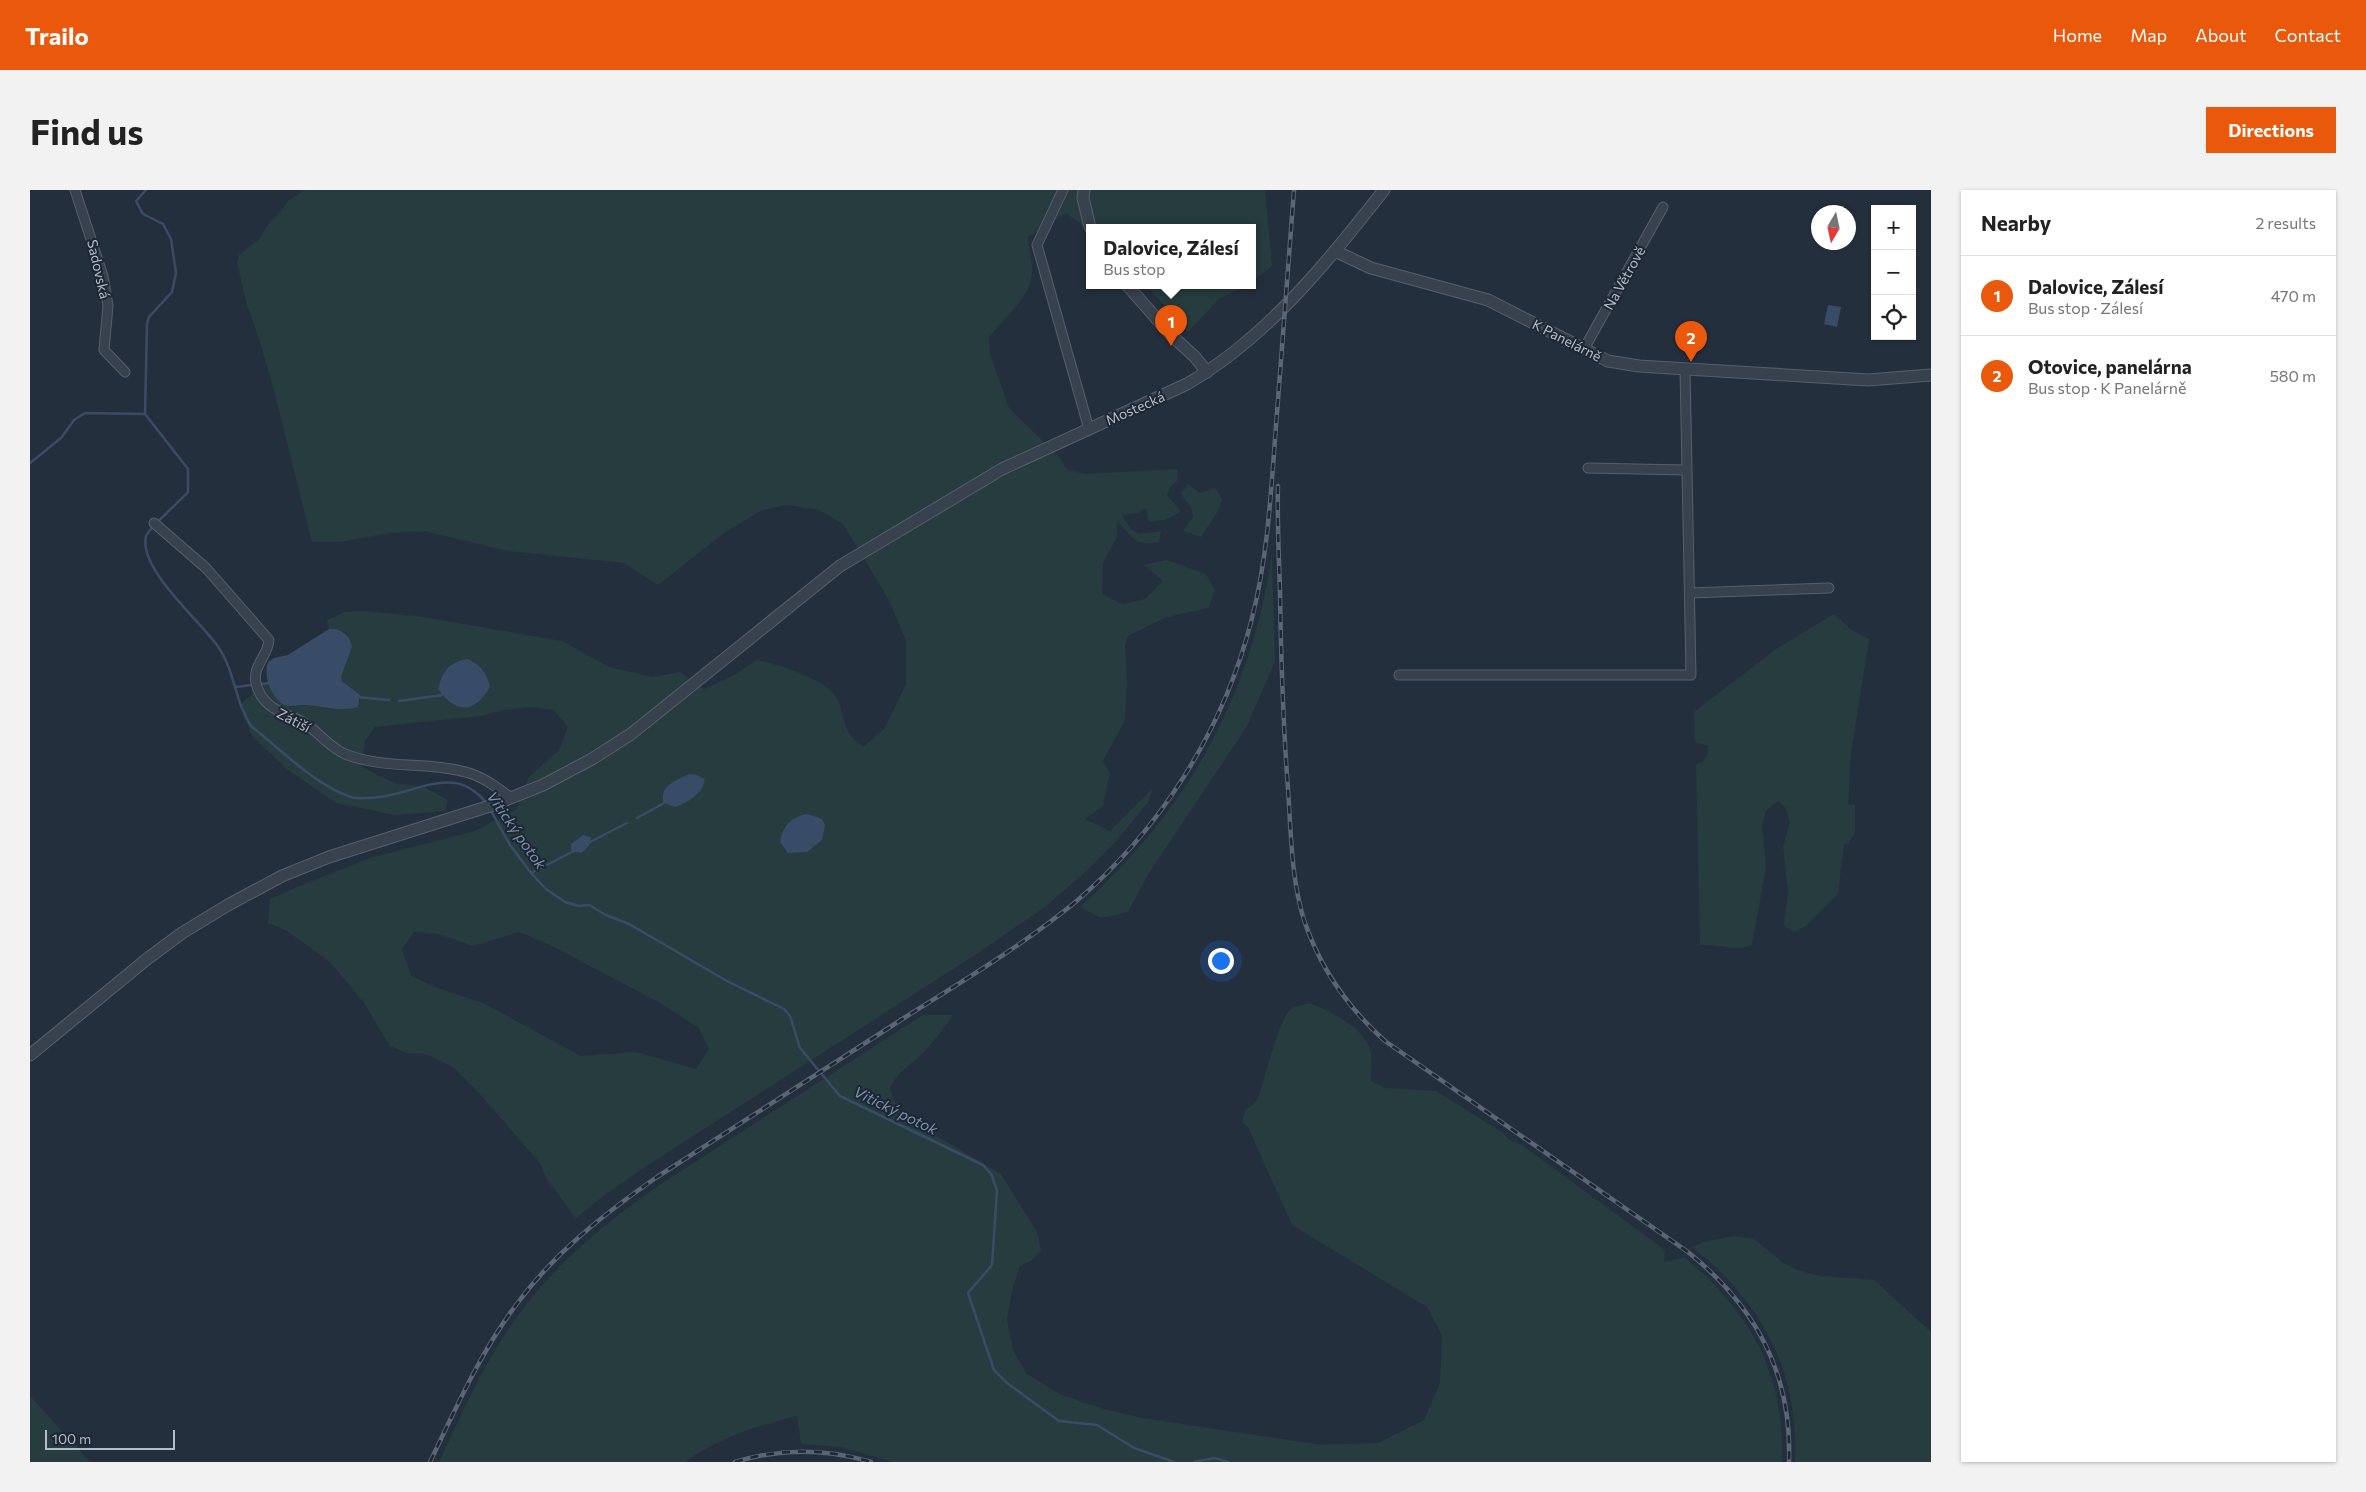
<!DOCTYPE html>
<html lang="en">
<head>
<meta charset="utf-8">
<style>
	body { margin:0; font-family:Commissioner,sans-serif; background:#f2f2f2; color:#222 }
	.controls { position:absolute; right:15px; top:15px; display:grid; overflow:hidden; border-radius:0px; box-shadow:0 1px 4px #0004 }
	.controls button { width:45px; height:45px; display:grid; place-items:center; padding:0; border:0; border-bottom:1px solid #e0e0e0; background:#fff; color:#222; font:25px sans-serif }
	.compass { position:absolute; left:1781px; top:15px; width:45px; height:45px; border-radius:50%; background:#fff; box-shadow:0 1px 4px #0004; rotate:189deg }
	.scale { position:absolute; left:15px; bottom:12px; width:130px; box-sizing:border-box; padding-left:5px; border:2px solid #b4bcc9; border-top:0; font-size:14px; line-height:18px; white-space:nowrap; color:#b4bcc9; -webkit-text-stroke:4px #1d2633; paint-order:stroke }
	.you { position:absolute; left:1190px; top:770px; width:18px; height:18px; margin:-12px; border:4px solid #fff; border-radius:50%; background:#1a73e8; box-shadow:0 0 0 8px #1a73e833 }
	.badge { display:grid; place-items:center; width:32px; height:32px; border-radius:50%; background:#ea580c; color:#fff; font-size:16px; font-weight:700 }
	.pin { position:absolute; translate:-50% -41px; filter:drop-shadow(0 1px 2px #0008) }
	.pin::after { content:''; position:absolute; top:26px; width:18px; height:15px; background:inherit; clip-path:polygon(0 0,100% 0,50% 100%) }
	.popup { position:absolute; left:1056px; top:34px; width:170px; height:65px; box-sizing:border-box; display:grid; place-content:center; border-radius:0px; background:#fff; filter:drop-shadow(0 1px 4px #0005); font-size:16px; white-space:nowrap; color:#767676 }
	.popup b { font-size:19px; color:#222 }
	.popup::after { content:''; position:absolute; left:50%; top:100%; margin-left:-10px; border:10px solid transparent; border-top-color:#fff }
	.list { margin:0; padding:0; list-style:none }
	h2 { display:flex; justify-content:space-between; align-items:center; height:65px; margin:0; padding:0 20px; font-size:21px }
	h2 small { font-size:16px; font-weight:400; color:#767676 }
	.list li { display:grid; grid-template-columns:32px 1fr auto; gap:15px; align-items:center; box-sizing:border-box; height:80px; padding:0 20px; border-top:1px solid #e0e0e0 }
	.list b { display:block; font-size:19px; white-space:nowrap }
	.list p { margin:0; font-size:16px; white-space:nowrap; color:#767676 }
	.list em { font-size:16px; font-style:normal; color:#767676 }
	.icon { flex:none; width:28px; height:28px; fill:none; stroke:currentColor; stroke-width:2; stroke-linecap:round; stroke-linejoin:round }
	.map { position:relative; flex:none; width:1901px; height:1272px; overflow:hidden; border-radius:0px }
	header { display:flex; align-items:center; gap:30px; box-sizing:border-box; height:70px; padding:0 25px; background:#ea580c; color:#fff }
	header strong { font-size:24px }
	nav { display:flex; gap:28px; margin-inline-start:auto; font-size:18px }
	.intro { display:flex; align-items:center; justify-content:space-between; box-sizing:border-box; height:120px; padding:0 30px }
	h1 { margin:0; font-size:35px }
	.button { padding:12px 22px; border-radius:0px; background:#ea580c; color:#fff; font-size:18px; font-weight:700 }
	main { display:flex; gap:30px; padding:0 30px }
	aside { flex:1; background:#fff; border-radius:0px; box-shadow:0 1px 4px #0004 }
	.map>svg:first-child { display:block }
	.green { fill:#263c3f; fill-rule:evenodd }
	.water { fill:#394c67 }
	.lines { fill:none; stroke-linecap:round; stroke-linejoin:round }
	.stream { stroke:#394c67; stroke-width:2.5 }
	.minor-casing { stroke:#565f6c; stroke-width:11 }
	.tertiary-casing { stroke:#565f6c; stroke-width:13 }
	.minor { stroke:#38414e; stroke-width:9 }
	.tertiary { stroke:#38414e; stroke-width:11 }
	.rail-casing { stroke:#5a6575; stroke-width:4.5 }
	.rail { stroke:#1d2633; stroke-width:2.5; stroke-dasharray:8; stroke-linecap:butt }
	.labels { text-anchor:middle; dominant-baseline:central; stroke-width:4; stroke-linejoin:round; paint-order:stroke }
	.street-label { font-size:14px; fill:#b4bcc9; stroke:#1d2633 }
	.water-label { font-size:15px; font-style:italic; fill:#7c92b1; stroke:#1d2633 }
</style>
</head>
<body>
<header>
<strong>Trailo</strong>
<nav><a>Home</a><a>Map</a><a>About</a><a>Contact</a></nav>
</header>
<div class="intro"><h1>Find us</h1><a class="button">Directions</a></div>
<main>
<div class="map">
<svg width="1901" height="1272" viewBox="0 0 1901 1272">
	<rect width="100%" height="100%" fill="#242f3e"/>
	<g class="green">
		<path d="M275,0H1235L1242,76L1222,92V37H1060V41L1036,23L998,47C999,58 1002,69 1002,79C1003,107 974,127 959,147L960,164L979,218L1027,265L1038,280L1055,284L1148,279L1147,291L1140,297L1137,305L1151,321C1140,329 1132,331 1119,332L1116,318L1107,323L1092,325C1103,348 1109,344 1131,341L1129,352C1103,356 1103,347 1087,331V347L1073,373L1072,404L1092,414L1115,409L1133,391L1114,375L1136,370L1176,384L1185,401L1178,418L1134,428L1098,446L1095,456L1097,488L1095,530L1073,571L1080,583L1073,616L1055,629L1080,641L1123,598L1119,611L1088,649L1052,685L1015,717L945,765L618,975L576,1004L546,1028L516,988L510,973L449,903L424,878L405,868L395,864L377,863L360,856L334,813L300,772L257,741L238,733L240,709L272,695L340,668L445,641L486,620L499,587L529,560L538,537L524,520L502,517L472,520L452,526L345,537L335,551L332,577L365,593L394,597L418,610L415,621L365,625L306,613L258,580L222,546L210,515L238,491L244,505L261,517C283,512 305,522 328,517L330,510C325,497 314,496 311,487L322,457L316,443L299,439L297,430L314,422L332,421L387,426L532,451L579,477L623,487L650,482L674,499L704,485L727,470C744,473 795,490 804,504C813,516 813,534 819,543C822,548 829,553 833,557L855,538L876,494V451L859,410L813,334L789,320L757,315L732,320L694,343L628,395L594,373L477,361L395,341L360,343L309,352H282L245,204L229,149L216,112L207,72L209,65L228,50L240,32L250,22L259,10ZM384,742L409,744L443,756L489,742L522,756L630,813L669,838L679,859L666,879L606,862L551,866L453,813L413,800L381,786L372,759Z"/>
		<path d="M1116,95H1218L1189,109L1158,142Z"/>
		<path d="M1158,294L1170,303L1185,298L1192,309L1188,321L1171,347L1153,341L1163,327L1161,318L1151,304Z"/>
		<path d="M1242,363L1245,472L1216,538L1119,683L1098,722L1071,728L1050,717C1157,621 1222,506 1242,363Z"/>
		<path d="M1802,425H1805L1823,441L1839,449L1821,564L1818,614L1825,615V642L1818,654H1814L1808,704L1776,736L1764,742L1754,736L1758,701L1753,657L1760,631L1755,617L1748,611L1736,621L1732,636L1736,677L1722,755C1709,761 1687,754 1670,755L1666,575C1675,571 1679,565 1678,555L1665,553L1664,522L1746,459Z"/>
		<path d="M1279,813C1300,821 1337,839 1341,863C1342,872 1340,882 1341,891L1355,898L1406,901L1473,943L1479,950L1492,955L1635,1060L1634,1072L1654,1067C1721,1122 1755,1184 1752,1272H863L811,1257L771,1254L767,1226C728,1236 687,1248 655,1272H409C434,1220 457,1165 493,1119C532,1068 579,1030 631,994L893,825H923C914,839 904,851 893,863C879,877 870,879 860,898L864,911L880,930L971,984L1007,1042L1011,1061L1002,1070L990,1076L982,1101L977,1130L983,1160L996,1183L1029,1204L1067,1217L1112,1228L1292,1255L1348,1253L1394,1230L1410,1193L1412,1145L1397,1117L1262,1035L1218,937L1212,932L1215,920L1224,914L1228,909C1233,894 1250,826 1261,819C1265,816 1274,815 1279,813Z"/>
		<path d="M1705,1046L1724,1049L1752,1072L1767,1080L1791,1086L1844,1090L1901,1142V1272H1765C1769,1180 1732,1113 1662,1057L1673,1052Z"/>
		<path d="M0,1206L60,1272H0Z"/>
	</g>
	<g class="water">
		<path d="M1798,115L1811,117L1807,137L1794,134Z"/>
		<path d="M299,439C311,438 320,445 322,457L311,487L312,491L330,505L328,517C324,518 320,519 316,519C302,520 287,515 273,515C266,515 260,518 253,514C241,507 233,485 238,472L244,468L258,465Z"/>
		<path d="M437,469C451,475 456,482 460,497C444,524 426,524 408,499C412,482 419,472 437,469Z"/>
		<path d="M660,584L667,585L675,589C673,604 658,612 645,617L634,613C628,596 648,589 660,584Z"/>
		<path d="M778,624L792,629L795,635L792,650L777,662L758,663L750,652C752,636 762,626 778,624Z"/>
		<path d="M553,645L561,647C561,655 557,659 551,663L541,661V654Z"/>
	</g>
	<g class="lines">
		<g class="stream">
			<path d="M116,0L106,11L113,24L133,34L141,49L146,83L142,102L119,127L117,134L115,224L158,279V302C151,310 118,339 116,346C108,380 172,432 189,458C205,482 205,512 221,536C250,559 285,595 321,607C326,609 334,608 340,608C384,607 423,570 457,614"/>
			<path d="M0,273L31,248L44,230L55,223L115,224"/>
			<path d="M205,497L240,493"/>
			<path d="M327,507L359,510"/>
			<path d="M369,511L412,505"/>
			<path d="M460,619L480,655L501,683L516,699L535,712L549,716L559,715L576,725L599,734L697,791L754,819L760,826L770,858L810,906L953,975L961,984L967,1000L962,1075L938,1103L964,1180L977,1193L1029,1231L1067,1235L1104,1258L1144,1272"/>
			<path d="M607,628L634,613"/>
			<path d="M558,653L597,633"/>
			<path d="M501,683L544,661"/>
			<path d="M1164,1272L1184,1268L1198,1272"/>
		</g>
		<defs>
			<g id="minor">
				<path d="M45,0L73,86L78,116L74,160L95,182"/>
				<path d="M1033,0L1007,55L1059,239"/>
				<path d="M1554,159L1633,17"/>
				<path d="M1558,278L1656,280"/>
				<path d="M124,333L176,378L239,450C238,466 222,476 226,493C231,516 250,522 269,530C286,538 298,557 315,564C355,580 399,571 439,583C455,588 468,598 481,608"/>
				<path d="M1660,403L1799,398"/>
				<path d="M1369,485H1661L1655,178"/>
			</g>
			<g id="tertiary">
				<path d="M1054,0L1053,8L1060,37"/>
				<path d="M1305,61L1341,78L1458,110L1578,171L1609,176L1838,190L1901,185"/>
				<path d="M1097,95L1140,144L1165,167L1177,182"/>
				<path d="M0,865L117,769L152,743L198,715L252,686L299,667L463,615L513,595L562,569L601,544L810,376L972,279L1157,194C1238,147 1297,72 1354,0"/>
			</g>
		</defs>
		<use href="#minor" class="minor-casing"/>
		<use href="#tertiary" class="tertiary-casing"/>
		<use href="#minor" class="minor"/>
		<use href="#tertiary" class="tertiary"/>
		<defs>
			<g id="rail">
				<path d="M1248,296C1247,332 1249,367 1250,402C1251,468 1253,533 1258,599C1261,642 1261,688 1274,730C1290,778 1317,817 1355,851L1658,1062C1726,1117 1762,1183 1759,1272"/>
				<path d="M400,1272C426,1218 450,1163 486,1115C524,1063 574,1024 627,987C709,934 791,882 874,828C931,792 990,757 1043,714C1129,642 1193,541 1221,432C1238,368 1241,301 1246,236C1252,157 1258,79 1264,0"/>
				<path d="M705,1272C751,1258 795,1258 841,1272"/>
			</g>
		</defs>
		<use href="#rail" class="rail-casing"/>
		<use href="#rail" class="rail"/>
	</g>
	<g class="labels">
		<g class="street-label">
			<text transform="translate(69 79) rotate(77)">Sadovská</text>
			<text transform="translate(1594 88) rotate(-61)">Na Větrově</text>
			<text transform="translate(1537 150) rotate(27)">K Panelárně</text>
			<text transform="translate(1105 218) rotate(-24)">Mostecká</text>
			<text transform="translate(264 530) rotate(28)">Zátiší</text>
		</g>
		<g class="water-label">
			<text transform="translate(487 640) rotate(55)">Vitický potok</text>
			<text transform="translate(866 920) rotate(26)">Vitický potok</text>
		</g>
	</g>
</svg>
<div class="controls">
<button>+</button>
<button>−</button>
<button><svg class="icon" aria-label="locate" viewBox="0 0 24 24"><circle cx="12" cy="12" r="6"/><path d="M12 2v4M12 18v4M2 12h4M18 12h4"/></svg></button>
</div>
<svg class="compass" viewBox="-18 -18 36 36"><path d="M0-13l5 13h-10z" fill="#e53935"/><path d="M0 13l5-13h-10z" fill="#767676"/></svg>
<div class="scale">100 m</div>
<div class="you"></div>
<div class="pin badge" style="left:1141px;top:156px">1</div>
<div class="popup"><b>Dalovice, Zálesí</b>Bus stop</div>
<div class="pin badge" style="left:1661px;top:172px">2</div>
</div>
<aside>
<h2>Nearby<small>2 results</small></h2>
<ul class="list">
<li><span class="badge">1</span><div><b>Dalovice, Zálesí</b><p>Bus stop · Zálesí</p></div><em>470 m</em></li>
<li><span class="badge">2</span><div><b>Otovice, panelárna</b><p>Bus stop · K Panelárně</p></div><em>580 m</em></li>
</ul>
</aside>
</main>
</body>
</html>
